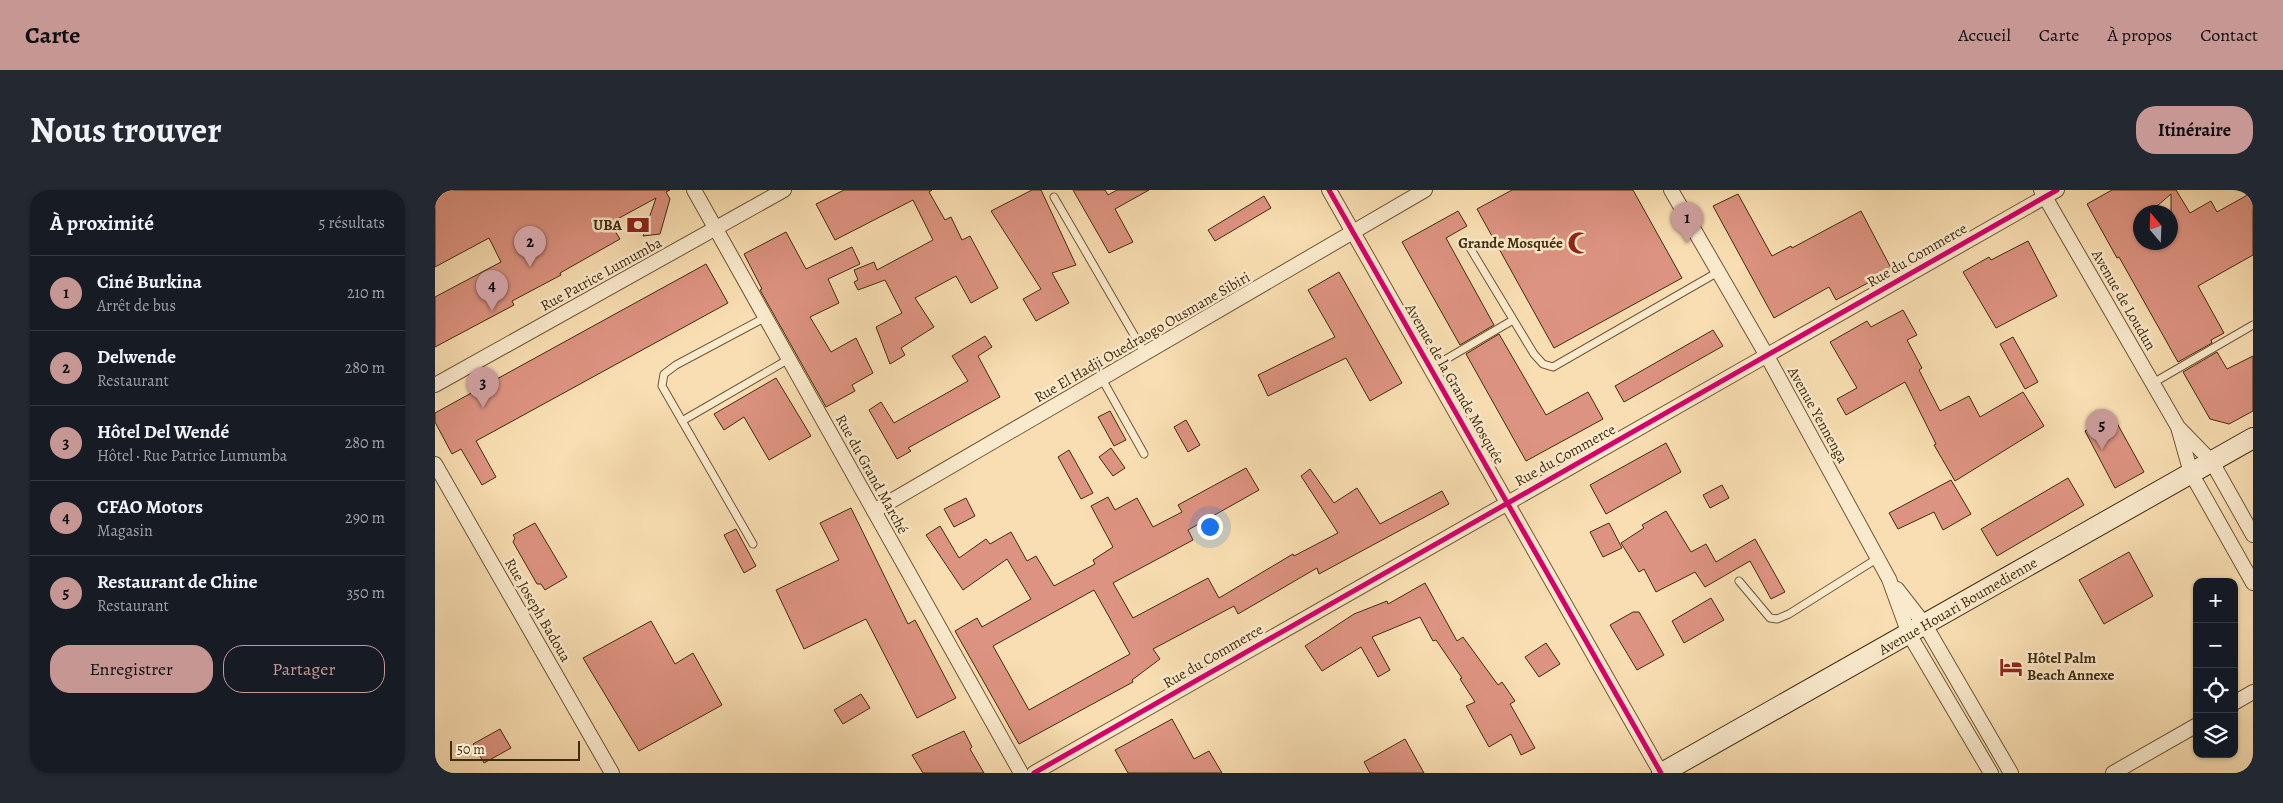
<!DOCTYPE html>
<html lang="fr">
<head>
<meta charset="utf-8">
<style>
	body { margin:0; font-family:Alegreya,serif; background:#242831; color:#f1f3f6 }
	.controls { position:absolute; right:15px; bottom:15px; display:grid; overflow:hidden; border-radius:10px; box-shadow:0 1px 4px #0004 }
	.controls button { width:45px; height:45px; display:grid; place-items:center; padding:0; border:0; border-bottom:1px solid #363941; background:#171b24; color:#f1f3f6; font:25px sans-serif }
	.compass { position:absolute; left:1698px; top:15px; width:45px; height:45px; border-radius:50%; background:#171b24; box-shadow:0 1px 4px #0004; rotate:341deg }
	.scale { position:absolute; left:15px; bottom:12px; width:130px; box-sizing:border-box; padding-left:5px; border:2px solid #422c0d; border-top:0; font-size:14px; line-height:18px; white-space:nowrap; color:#422c0d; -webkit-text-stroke:4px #faeacd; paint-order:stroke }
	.you { position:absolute; left:774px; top:336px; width:18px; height:18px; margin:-12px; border:4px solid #fff; border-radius:50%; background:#1a73e8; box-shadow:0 0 0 8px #1a73e833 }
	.badge { display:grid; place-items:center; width:32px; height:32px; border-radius:50%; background:#c59692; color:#111; font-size:16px; font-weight:700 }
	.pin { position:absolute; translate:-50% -41px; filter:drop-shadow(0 1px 2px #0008) }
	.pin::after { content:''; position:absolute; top:26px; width:18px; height:15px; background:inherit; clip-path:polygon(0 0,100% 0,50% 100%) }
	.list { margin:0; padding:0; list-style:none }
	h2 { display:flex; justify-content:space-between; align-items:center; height:65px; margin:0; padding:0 20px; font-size:21px }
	h2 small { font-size:16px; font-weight:400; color:#9ea1a6 }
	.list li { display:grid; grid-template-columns:32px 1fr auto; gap:15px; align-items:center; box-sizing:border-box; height:75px; padding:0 20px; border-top:1px solid #363941 }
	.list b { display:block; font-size:19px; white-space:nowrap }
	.list p { margin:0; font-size:16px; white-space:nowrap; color:#9ea1a6 }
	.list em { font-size:16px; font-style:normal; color:#9ea1a6 }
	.actions { display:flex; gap:10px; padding:15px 20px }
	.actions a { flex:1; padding:11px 0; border:1px solid #c59692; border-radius:20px; text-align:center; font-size:18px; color:#c59692 }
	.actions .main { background:#c59692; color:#111 }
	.icon { flex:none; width:28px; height:28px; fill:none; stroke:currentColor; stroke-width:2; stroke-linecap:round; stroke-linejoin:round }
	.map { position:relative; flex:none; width:1818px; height:583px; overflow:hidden; border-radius:20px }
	header { display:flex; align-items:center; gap:30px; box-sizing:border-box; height:70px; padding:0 25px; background:#c59692; color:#111 }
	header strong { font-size:24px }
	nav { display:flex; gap:28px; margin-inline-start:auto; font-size:18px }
	.intro { display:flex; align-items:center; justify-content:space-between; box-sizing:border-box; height:120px; padding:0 30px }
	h1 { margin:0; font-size:35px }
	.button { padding:12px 22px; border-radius:20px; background:#c59692; color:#111; font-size:18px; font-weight:700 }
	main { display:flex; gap:30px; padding:0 30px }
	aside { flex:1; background:#171b24; border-radius:20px; box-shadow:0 1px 4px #0004 }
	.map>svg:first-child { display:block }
	.building { fill:#dd9381; stroke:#422c0d; fill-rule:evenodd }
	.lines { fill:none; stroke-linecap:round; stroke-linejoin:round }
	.lane-casing { stroke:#705836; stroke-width:9 }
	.street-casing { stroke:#705836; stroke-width:16 }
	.secondary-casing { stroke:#422c0d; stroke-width:22 }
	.lane { stroke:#faeacd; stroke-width:7 }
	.street { stroke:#faeacd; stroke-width:14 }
	.secondary { stroke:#faeacd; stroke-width:20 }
	.cycleway-casing { stroke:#faeacd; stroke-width:8 }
	.cycleway { stroke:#d6006c; stroke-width:5 }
	.labels { text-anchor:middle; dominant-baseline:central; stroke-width:5; stroke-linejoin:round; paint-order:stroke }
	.poi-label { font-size:15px; font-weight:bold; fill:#422c0d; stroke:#faeacd; text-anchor:end }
	.street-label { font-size:15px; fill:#422c0d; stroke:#faeacd }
</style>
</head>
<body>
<header>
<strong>Carte</strong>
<nav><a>Accueil</a><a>Carte</a><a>À propos</a><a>Contact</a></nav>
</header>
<div class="intro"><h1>Nous trouver</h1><a class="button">Itinéraire</a></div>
<main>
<aside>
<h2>À proximité<small>5 résultats</small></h2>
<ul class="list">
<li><span class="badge">1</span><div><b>Ciné Burkina</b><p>Arrêt de bus</p></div><em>210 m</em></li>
<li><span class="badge">2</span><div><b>Delwende</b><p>Restaurant</p></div><em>280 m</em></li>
<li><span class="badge">3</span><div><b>Hôtel Del Wendé</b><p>Hôtel · Rue Patrice Lumumba</p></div><em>280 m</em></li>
<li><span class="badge">4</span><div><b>CFAO Motors</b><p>Magasin</p></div><em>290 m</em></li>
<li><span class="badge">5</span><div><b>Restaurant de Chine</b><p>Restaurant</p></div><em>350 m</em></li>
</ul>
<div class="actions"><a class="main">Enregistrer</a><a>Partager</a></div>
</aside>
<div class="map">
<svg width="1818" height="583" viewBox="0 0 1818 583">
	<rect width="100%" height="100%" fill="#f8deb2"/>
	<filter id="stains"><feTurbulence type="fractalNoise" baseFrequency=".004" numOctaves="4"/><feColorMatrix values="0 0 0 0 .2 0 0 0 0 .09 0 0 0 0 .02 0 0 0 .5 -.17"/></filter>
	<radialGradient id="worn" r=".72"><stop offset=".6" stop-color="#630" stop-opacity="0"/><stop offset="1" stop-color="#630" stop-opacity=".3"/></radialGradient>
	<g class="building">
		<path d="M0,0H235L231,2L235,9L225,44L208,46L221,8L175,33L185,49L125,83L126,85L77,111L79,115L0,157V107L66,72L54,48L0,77Z"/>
		<path d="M409,0H497L494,2L510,30L516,27L527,50L535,46L563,98L536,113L521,86L480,108L499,137L466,158L470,165L455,174L441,137L467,123L450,90L423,100L419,92L423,90L419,80L439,72L442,80L498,50L478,10L400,50L381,14Z"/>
		<path d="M597,0H606L641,75L617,83L634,113L601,131L588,109L606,99L556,21Z"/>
		<path d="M638,0H670L673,5L682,0H714L680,19L698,52L674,63Z"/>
		<path d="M1077,0H1198L1247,88L1119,158L1042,19Z"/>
		<path d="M1677,0H1741L1755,23L1776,11L1782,22L1818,2V65L1763,96L1789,143L1776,150L1777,153L1743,172L1684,67L1682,68L1652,14ZM1736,4V52H1706V22H1715Z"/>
		<path d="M1303,4L1337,66L1356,56L1357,58L1426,21L1457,80L1401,110L1394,97L1339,128L1278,16Z"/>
		<path d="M829,6L836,18L780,51L773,40Z"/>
		<path d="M1023,21L1032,36L1011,48L1059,135L1025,155L967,52Z"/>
		<path d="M351,42L371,79L417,57L425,74L393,89L404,113L375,127L396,162L421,148L438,183L417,195L420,201L391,217L325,100L327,99L309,64Z"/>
		<path d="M1593,51L1622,106L1561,138L1528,82L1554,67L1556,70Z"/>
		<path d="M271,74L293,113L41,251L61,287L47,295L26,259L17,264L0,232V223Z"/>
		<path d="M904,82L967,193L935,211L911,168L833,206L823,185L900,147L873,100Z"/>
		<path d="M1468,120L1482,145L1472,150L1487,178L1484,180L1505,221L1534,206L1545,227L1588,202L1609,236L1520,291L1499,255L1501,254L1470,192L1411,225L1402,209L1422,198L1395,152L1432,131L1436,137Z"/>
		<path d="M1278,140L1288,156L1189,212L1180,196Z"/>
		<path d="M1064,144L1111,225L1153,202L1168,229L1091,271L1031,164Z"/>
		<path d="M550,146L557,157L543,166L565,207L473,258L476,261L462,269L434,220L446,212L459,233L533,191L517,166Z"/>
		<path d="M1578,147L1603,192L1590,199L1565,154Z"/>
		<path d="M1782,162L1792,179L1818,166V221L1794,234L1775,229L1748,182Z"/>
		<path d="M341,188L376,246L334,270L309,227L289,240L279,224Z"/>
		<path d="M675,221L691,250L679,256L663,227Z"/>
		<path d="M1678,226L1709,282L1680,298L1650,241Z"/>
		<path d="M751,230L765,255L753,262L739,237Z"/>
		<path d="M1231,253L1246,282L1171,324L1155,295Z"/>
		<path d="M676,258L690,278L678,286L664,267Z"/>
		<path d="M634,260L658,303L646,309L623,267Z"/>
		<path d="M811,278L824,300L753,340L758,350L678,393L698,428L773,388L784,408L858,364L859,366L903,343L866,286L875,279L899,313L922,298L945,334L1007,301L1014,314L884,384L882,378L803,424L799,416L718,459L725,469L697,490L698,492L584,554L520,441L542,428L547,437L596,409L572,369L528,400L491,345L505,336L524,368L551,349L555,354L576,342L592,371L601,366L619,396L660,374L658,370L678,357L656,316L673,307L680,320L702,308L718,337L747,322L743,315ZM659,400L695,464L594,520L558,456Z"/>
		<path d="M1633,288L1649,315L1562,366L1546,339Z"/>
		<path d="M1516,290L1536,324L1508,340L1499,322L1463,339L1454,323Z"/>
		<path d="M1287,295L1294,308L1275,318L1268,305Z"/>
		<path d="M531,308L540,326L519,337L509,319Z"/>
		<path d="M416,318L473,434L480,430L521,508L482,528L431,429L369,459L341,400L404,370L385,333Z"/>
		<path d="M1231,321L1256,362L1271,354L1281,372L1320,349L1350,402L1336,409L1315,371L1270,397L1260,382L1221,402L1209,379L1204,382L1186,353L1209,338L1207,335Z"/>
		<path d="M100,333L132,387L110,400L106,394H102L78,352L80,348L78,345Z"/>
		<path d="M1174,333L1187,358L1168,367L1155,342Z"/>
		<path d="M301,339L321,376L309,383L289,345Z"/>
		<path d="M1694,362L1718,406L1669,434L1644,390Z"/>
		<path d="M990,393L1022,451L1028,447L1063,495L1067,492L1080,511L1075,514L1100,558L1086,565L1076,544L1054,557L1031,516L1040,512L1025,489L1027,488L1001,450L998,451L985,427L937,447L955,480L943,487L926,457L887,481L870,456L919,424L952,411L953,414Z"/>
		<path d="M1276,408L1289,430L1249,453L1237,431Z"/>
		<path d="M1198,422H1204L1229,465L1202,480L1175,435Z"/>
		<path d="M216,431L240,474L258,463L287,515L204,561L148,468Z"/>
		<path d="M1111,453L1125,474L1104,487L1090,467Z"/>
		<path d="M426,504L435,518L408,534L399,520Z"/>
		<path d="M737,529L759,569L774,561L787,583H693L680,560Z"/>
		<path d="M65,539L76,558L49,573L38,554Z"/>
		<path d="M529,541L537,557L535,559L549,583H488L477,565Z"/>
		<path d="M970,549L989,583H935L929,572Z"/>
	</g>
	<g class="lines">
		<defs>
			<g id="lane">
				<path d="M619,7L710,164"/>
				<path d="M1032,53L1099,164L1108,174L1118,177L1283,82"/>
				<path d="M996,178L1078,130"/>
				<path d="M667,189L709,264"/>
				<path d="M1718,193L1818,135"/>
				<path d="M247,231L354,169"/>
				<path d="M318,354L227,196L229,184L241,175L331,127"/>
				<path d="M1304,391L1335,428L1342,429L1354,424L1443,368"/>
			</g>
			<g id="street">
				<path d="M259,0L586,583"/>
				<path d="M894,0L1226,583"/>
				<path d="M1236,0L1332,166L1454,389L1474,444L1556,583"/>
				<path d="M1606,0L1743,237L1756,283L1818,393"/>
				<path d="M0,195L349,0"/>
				<path d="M1745,239L1777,272L1818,345"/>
				<path d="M0,274L177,583"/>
				<path d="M439,321L990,0"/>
				<path d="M1462,399L1490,435L1576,583"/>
				<path d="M1799,513L1818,502"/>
				<path d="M599,583L1622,0"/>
				<path d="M1678,583L1762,535"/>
			</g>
			<path id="secondary" d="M1227,583L1818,248"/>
		</defs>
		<use href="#lane" class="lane-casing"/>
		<use href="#street" class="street-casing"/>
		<use href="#secondary" class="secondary-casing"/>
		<use href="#lane" class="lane"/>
		<use href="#street" class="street"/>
		<use href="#secondary" class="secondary"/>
		<defs>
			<g id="cycleway">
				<path d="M894,0L1226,583"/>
				<path d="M599,583L1622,0"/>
			</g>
		</defs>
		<use href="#cycleway" class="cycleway-casing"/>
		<use href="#cycleway" class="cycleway"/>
	</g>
	<defs>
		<symbol id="bank-bare" viewBox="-9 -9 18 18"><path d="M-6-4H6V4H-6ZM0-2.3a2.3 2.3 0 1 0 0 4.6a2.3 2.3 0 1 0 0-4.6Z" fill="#8f2418" stroke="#faeacd" stroke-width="2.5" paint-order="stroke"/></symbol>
		<symbol id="mosque-bare" viewBox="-9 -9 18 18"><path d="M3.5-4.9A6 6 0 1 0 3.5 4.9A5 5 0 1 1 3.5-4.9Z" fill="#8f2418" stroke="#faeacd" stroke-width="2.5" paint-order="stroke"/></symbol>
		<symbol id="hotel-bare" viewBox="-9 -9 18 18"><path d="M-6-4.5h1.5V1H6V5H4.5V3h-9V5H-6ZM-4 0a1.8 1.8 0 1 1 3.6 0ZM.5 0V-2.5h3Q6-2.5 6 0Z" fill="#8f2418" stroke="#faeacd" stroke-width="2.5" paint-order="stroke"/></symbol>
	</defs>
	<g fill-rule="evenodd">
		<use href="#bank-bare" x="187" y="19" width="32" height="32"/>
		<use href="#mosque-bare" x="1128" y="37" width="32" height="32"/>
		<use href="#hotel-bare" x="1560" y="461" width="32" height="32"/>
	</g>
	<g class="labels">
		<g class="poi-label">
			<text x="187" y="35">UBA</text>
			<text x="1128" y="53">Grande Mosquée</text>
			<text x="1592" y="468" text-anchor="start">Hôtel Palm<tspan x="1592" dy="17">Beach Annexe</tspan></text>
		</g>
		<g class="street-label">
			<text transform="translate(1482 65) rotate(-30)">Rue du Commerce</text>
			<text transform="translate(166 84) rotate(-29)">Rue Patrice Lumumba</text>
			<text transform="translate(1689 110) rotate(60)">Avenue de Loudun</text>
			<text transform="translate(707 147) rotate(-30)">Rue El Hadji Ouedraogo Ousmane Sibiri</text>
			<text transform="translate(1020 194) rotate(60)">Avenue de la Grande Mosquée</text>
			<text transform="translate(1383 225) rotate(61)">Avenue Yennenga</text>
			<text transform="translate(1130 265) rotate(-29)">Rue du Commerce</text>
			<text transform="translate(437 284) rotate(61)">Rue du Grand Marché</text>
			<text transform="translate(1523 416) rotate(-30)">Avenue Houari Boumedienne</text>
			<text transform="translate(103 420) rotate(60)">Rue Joseph Badoua</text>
			<text transform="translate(778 466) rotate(-30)">Rue du Commerce</text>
		</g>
	</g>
	<rect width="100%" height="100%" filter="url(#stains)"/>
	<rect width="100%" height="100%" fill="url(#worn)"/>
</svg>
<div class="controls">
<button>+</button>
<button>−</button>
<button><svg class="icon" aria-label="locate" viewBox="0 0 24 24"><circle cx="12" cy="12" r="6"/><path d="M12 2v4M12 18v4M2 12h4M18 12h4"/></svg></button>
<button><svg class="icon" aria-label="layers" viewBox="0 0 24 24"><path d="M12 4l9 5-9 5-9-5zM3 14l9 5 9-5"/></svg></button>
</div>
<svg class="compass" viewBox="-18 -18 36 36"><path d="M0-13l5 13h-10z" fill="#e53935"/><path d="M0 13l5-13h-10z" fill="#9ea1a6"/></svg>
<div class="scale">50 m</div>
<div class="you"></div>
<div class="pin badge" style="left:1252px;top:53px">1</div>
<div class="pin badge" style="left:95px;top:77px">2</div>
<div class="pin badge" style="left:48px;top:218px">3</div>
<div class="pin badge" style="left:57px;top:121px">4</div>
<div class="pin badge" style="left:1667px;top:260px">5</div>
</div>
</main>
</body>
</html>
